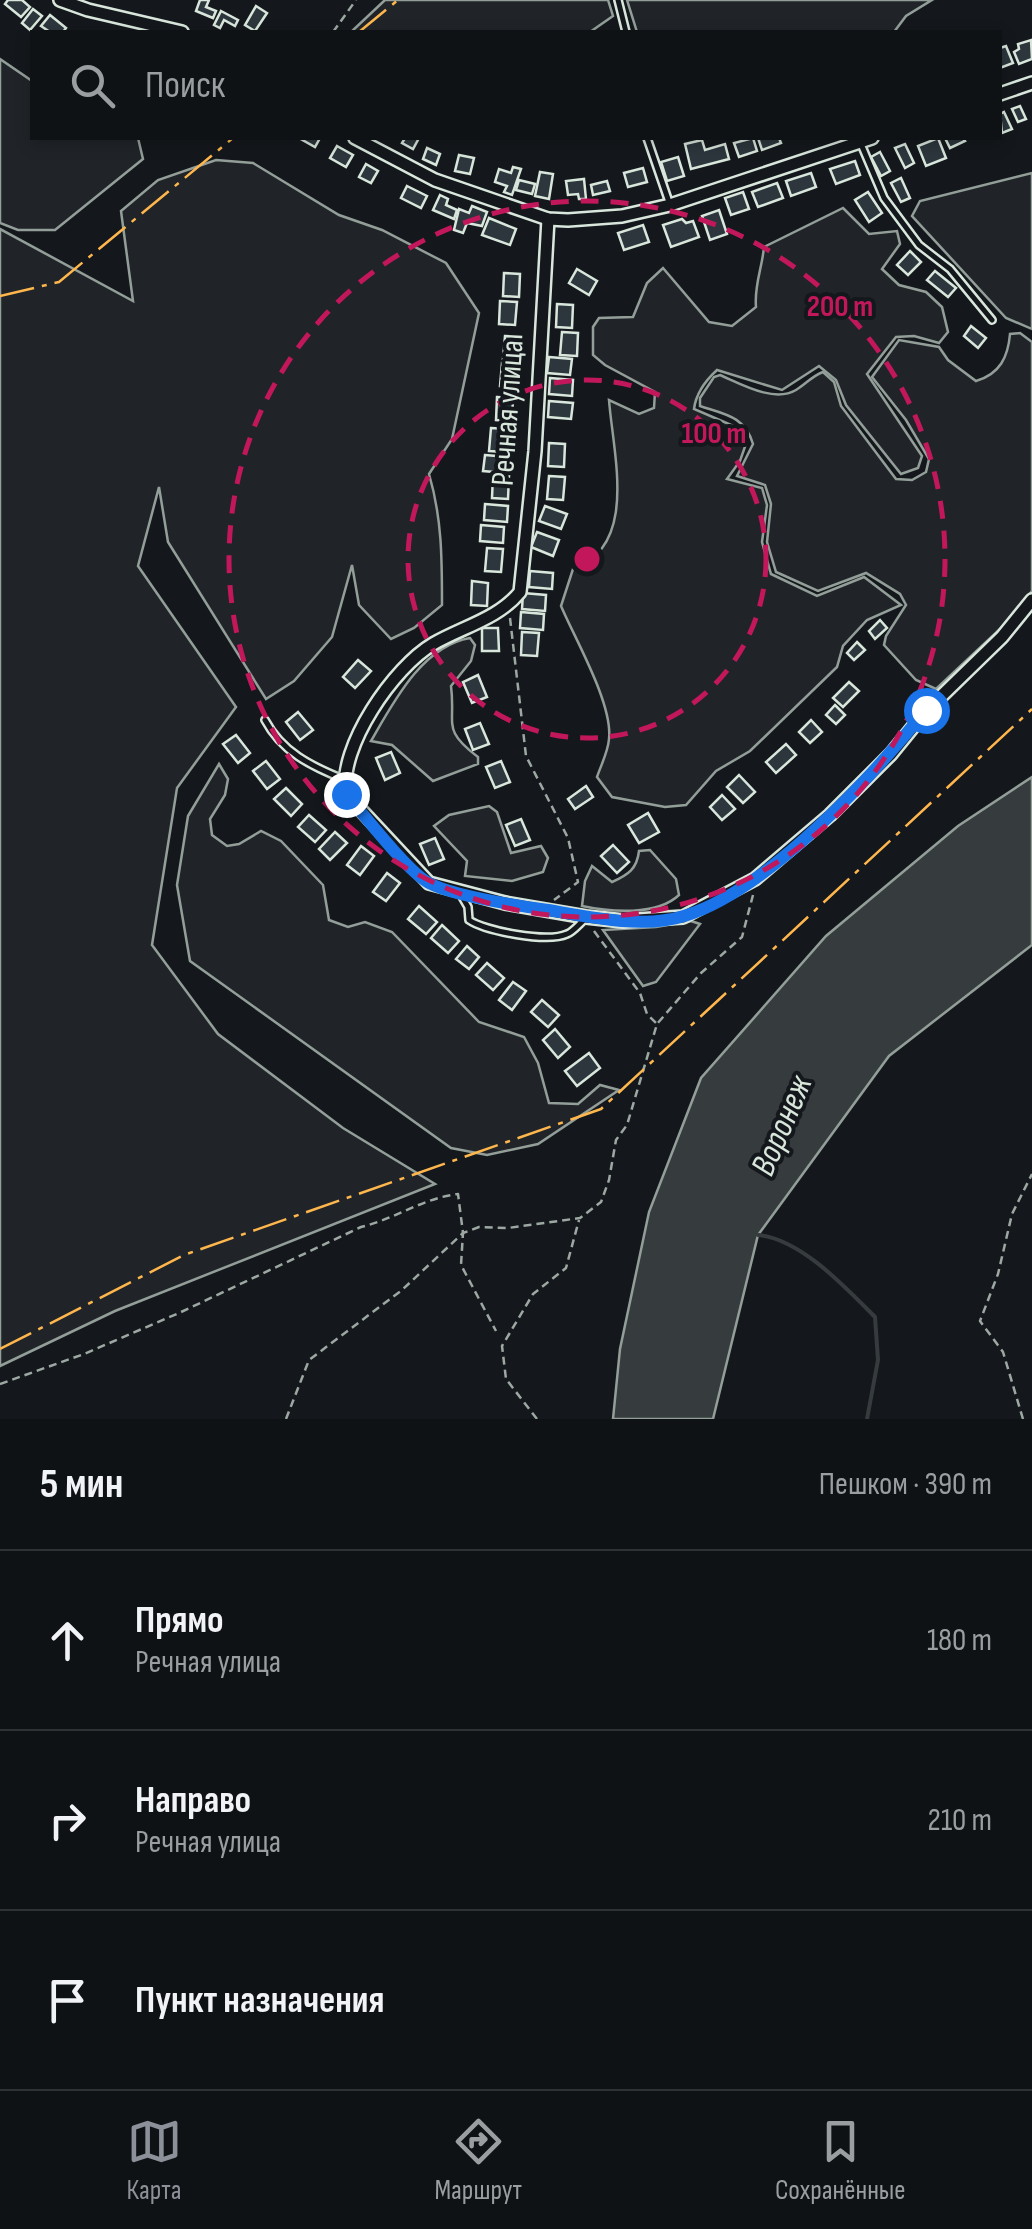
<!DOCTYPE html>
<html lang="ru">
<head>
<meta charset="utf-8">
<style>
	body { margin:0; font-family:"Sofia Sans Condensed",sans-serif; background:#1d2022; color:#f1f3f6 }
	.stop { position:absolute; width:30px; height:30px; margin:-22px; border:8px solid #1a73e8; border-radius:50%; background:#fff }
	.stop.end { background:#1a73e8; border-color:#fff; box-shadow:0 2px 10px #0008 }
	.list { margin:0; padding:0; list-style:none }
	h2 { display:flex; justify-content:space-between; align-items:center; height:130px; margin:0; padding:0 40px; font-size:42px }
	h2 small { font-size:32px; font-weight:400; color:#9b9ea0 }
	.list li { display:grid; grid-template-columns:65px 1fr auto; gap:30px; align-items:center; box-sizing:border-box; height:180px; padding:0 40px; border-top:2px solid #2f3234 }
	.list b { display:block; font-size:38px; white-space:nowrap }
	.list p { margin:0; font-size:32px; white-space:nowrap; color:#9b9ea0 }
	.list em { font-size:32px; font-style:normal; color:#9b9ea0 }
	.icon { flex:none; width:55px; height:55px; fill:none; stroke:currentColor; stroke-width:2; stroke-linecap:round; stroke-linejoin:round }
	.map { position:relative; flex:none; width:1032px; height:1419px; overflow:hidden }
	.search { position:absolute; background:#0f1215; box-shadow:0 5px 15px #0003; left:30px; right:30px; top:30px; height:110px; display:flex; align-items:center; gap:25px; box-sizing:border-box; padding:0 35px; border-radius:0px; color:#9b9ea0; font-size:38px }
	.sheet { height:670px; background:#0f1215 }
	nav { display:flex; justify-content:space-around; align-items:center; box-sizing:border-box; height:140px; border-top:2px solid #2f3234; background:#0f1215; font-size:28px; color:#9b9ea0 }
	nav a { display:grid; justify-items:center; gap:5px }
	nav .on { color:#8c9099 }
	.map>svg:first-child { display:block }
	.green { fill:#202428; stroke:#939e99; stroke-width:2.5 }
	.water { fill:#363b3e; stroke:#939e99; stroke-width:2.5 }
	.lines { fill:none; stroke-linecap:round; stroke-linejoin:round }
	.stream { stroke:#363b3e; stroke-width:4 }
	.building { fill:#2c363c; stroke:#d8e6dc; stroke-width:2.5 }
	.service-casing { stroke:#d8e6dc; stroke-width:10 }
	.minor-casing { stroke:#d8e6dc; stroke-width:16 }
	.path { stroke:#9da8a2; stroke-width:2.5; stroke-dasharray:8 5; stroke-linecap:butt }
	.service { stroke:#14181c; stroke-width:5 }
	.minor { stroke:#14181c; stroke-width:11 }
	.power { stroke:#ffb74d; stroke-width:2.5; stroke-dasharray:35 8 5 8; stroke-linecap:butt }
	.route { stroke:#1a73e8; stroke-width:12 }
	.ring { fill:none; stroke:#c2185b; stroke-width:5; stroke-dasharray:18 12 }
	.labels { text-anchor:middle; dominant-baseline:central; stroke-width:8; stroke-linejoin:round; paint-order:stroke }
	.street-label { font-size:32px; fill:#d8e6dc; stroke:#14181c }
	.water-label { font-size:35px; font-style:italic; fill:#d8e6dc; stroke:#14181c }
	.centre { fill:#c2185b; stroke:#14181c; stroke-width:5 }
	.ring-label { font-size:30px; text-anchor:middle; font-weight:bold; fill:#c2185b; stroke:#14181c; stroke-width:8; stroke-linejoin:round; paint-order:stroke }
</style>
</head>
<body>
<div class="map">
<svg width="1032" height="1419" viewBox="0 0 1032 1419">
	<rect width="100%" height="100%" fill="#14181c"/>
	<g class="green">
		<path d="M385,0H608L613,16L590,32H351Z"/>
		<path d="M627,0H932L906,16L894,32H637Z"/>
		<path d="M0,59L32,81V138H138L143,159L55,230H18L0,223Z"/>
		<path d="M216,160L253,163L339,215L382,230L446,263L479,313L452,439L429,474C442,518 442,559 442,605L414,628L391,639L359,605L352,565L332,637L294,681L266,699L168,542L159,487L138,566L236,707L177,788L152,945L218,1034L343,1128L435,1184L115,1311L0,1366V229L133,301L121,211L158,180Z"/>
		<path d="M1032,173V329L1006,318L912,216L920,201Z"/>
		<path d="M843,208L869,234L897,231L900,244L882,269L899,285L926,292L942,307L948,332L939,343L914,336L896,337L867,374L922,456L918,468L901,474L846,405L836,380L819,366L782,390L717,370C705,381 696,393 694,409L736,427L747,441L740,461L727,479L762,488L767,505L762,542L771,574L817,596L864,577L901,605L867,620L843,646L837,667L750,751L716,771L686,805L665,807L612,797L597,777C601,765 608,752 609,739C613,704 575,639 561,606L573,569C639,546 613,454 609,400L639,414L654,408L655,392L605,365L593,355V327L599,318L633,317L647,283L663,268L709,322L732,326L756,307C754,285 762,269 764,247Z"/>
		<path d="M1020,333L1032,342V591L1000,629L936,689L916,680L884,645L886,636L906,605L900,594L866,573L818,591L776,572L767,542L771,504L765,485L737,476L753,444C745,416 724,414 700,406V398L714,377L720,375C741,384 774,403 796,390C806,384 812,376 823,372L834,382L841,406L896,479L912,480L926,472L929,459L906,420L872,377L899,340L939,347L948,360L976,381C1000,374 1008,357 1010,334Z"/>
		<path d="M470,638L475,645L471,661L451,686C456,725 441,729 478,757V764L433,781L392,745L371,741C393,703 422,646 470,638Z"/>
		<path d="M219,764L228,779L225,795L210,819L212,835L227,846L239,844L261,831L281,841L323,885L329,920L348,927L365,922L392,932L479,1022L524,1037L538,1063L549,1103L578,1104L600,1085L619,1090L538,1144L487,1155L451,1148L190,961L177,885L188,816Z"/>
		<path d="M489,806L497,812L511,853L541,846L548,858L543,872L512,881L465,876L467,861L434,826L449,815Z"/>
		<path d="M650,850L676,879L679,895C657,916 610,912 582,906L585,881L592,866L612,882C628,875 637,869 639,851Z"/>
		<path d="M691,921L700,924L656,982L643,986L603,930L656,927Z"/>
	</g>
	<path class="water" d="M1032,777V945L889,1056L758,1235L713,1419H613L620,1349L649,1212L701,1078L826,936L958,826Z"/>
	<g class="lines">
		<path class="stream" d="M758,1235C801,1239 846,1288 875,1317L878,1360L867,1419"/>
	</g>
	<g class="building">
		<path d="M8,0H22L30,7L21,17L5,4Z"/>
		<path d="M200,0H209L206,7L216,11L213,18L196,11Z"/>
		<path d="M256,6L267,13L255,31L245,25Z"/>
		<path d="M33,9L42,16L30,30L22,23Z"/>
		<path d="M221,11L238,20L235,26L224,20L220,28L214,25Z"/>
		<path d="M50,15L66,28L63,32H50L41,26Z"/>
		<path d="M1031,40L1032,59L1019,64L1014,52L1019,49L1018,44Z"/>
		<path d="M1006,46L1013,63L1000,68V48Z"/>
		<path d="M1020,106L1026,119L1018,122L1012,109Z"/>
		<path d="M1004,112L1012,129L1002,133L1000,114Z"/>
		<path d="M299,138H320L315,147Z"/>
		<path d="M405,138H419L413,149L402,143Z"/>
		<path d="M753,138L757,151L739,157L734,143Z"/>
		<path d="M758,138H779L781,143L762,150Z"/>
		<path d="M938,138L946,158L926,166L918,146Z"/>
		<path d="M945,138H963L965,141L950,148Z"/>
		<path d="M702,140L705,150L725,144L729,159L691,169L685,144Z"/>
		<path d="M905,144L914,163L905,168L895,148Z"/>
		<path d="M337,146L353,155L346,167L330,158Z"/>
		<path d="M427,148L440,154L436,165L423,159Z"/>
		<path d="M880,152L890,171L881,176L871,157Z"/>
		<path d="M459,155L474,158L470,174L455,171Z"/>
		<path d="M678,157L684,176L667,181L661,162Z"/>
		<path d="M855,161L860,175L836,184L830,169Z"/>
		<path d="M366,164L378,171L371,183L359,177Z"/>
		<path d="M513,167L521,169L512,195L504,192L507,186L495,182L499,169L511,173Z"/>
		<path d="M643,168L647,182L628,187L624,173Z"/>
		<path d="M540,172L553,174L549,199L535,196Z"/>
		<path d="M811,173L816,187L791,196L786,181Z"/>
		<path d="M901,178L910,198L901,202L891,183Z"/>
		<path d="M584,179L586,199H579L578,194L568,195L566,181Z"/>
		<path d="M519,180L535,184L532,194L516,190Z"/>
		<path d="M607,181L610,191L593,195L591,185Z"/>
		<path d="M777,183L783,198L758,207L752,192Z"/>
		<path d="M407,186L427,196L421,208L401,198Z"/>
		<path d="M743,192L749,209L731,215L725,198Z"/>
		<path d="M868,192L882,213L869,222L855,200Z"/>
		<path d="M440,195L448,199L446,205L457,210L454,219L433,210Z"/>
		<path d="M472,206L487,212L482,226L467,223L463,233L454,230L459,209L469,213Z"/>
		<path d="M719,210L727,234L710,240L702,216Z"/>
		<path d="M489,218L516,229L510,245L482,235Z"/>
		<path d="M682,219L686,223L693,221L699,237L671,247L663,225Z"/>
		<path d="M643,225L649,242L624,250L618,233Z"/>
		<path d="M910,251L921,262L908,275L897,265Z"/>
		<path d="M577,269L597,281L589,295L569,283Z"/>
		<path d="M935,271L956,288L948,297L927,280Z"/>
		<path d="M504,273L520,274L519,297L503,296Z"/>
		<path d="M500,301L517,302L515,325L499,324Z"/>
		<path d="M557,304L573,305L572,328L556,327Z"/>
		<path d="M971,326L986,338L978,348L964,336Z"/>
		<path d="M562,332L578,333L577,356L560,355Z"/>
		<path d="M505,336L521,337L520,361L503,359Z"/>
		<path d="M549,357L572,359L570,375L547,373Z"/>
		<path d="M502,363L518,364L516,387L500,386Z"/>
		<path d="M550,378L573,380L572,396L549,394Z"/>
		<path d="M497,397L513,398L512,421L496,420Z"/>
		<path d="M549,401L573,403L571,419L548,417Z"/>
		<path d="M491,428L507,429L505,452L489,451Z"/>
		<path d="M549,443L565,444L564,467L548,466Z"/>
		<path d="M485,455L508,457L506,473L483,471Z"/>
		<path d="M493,475L509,476L508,499L492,498Z"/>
		<path d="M549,476L565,477L563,500L547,499Z"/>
		<path d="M485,504L508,506L507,522L484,520Z"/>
		<path d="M545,506L567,514L561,529L539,521Z"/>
		<path d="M481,525L504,527L503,543L480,541Z"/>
		<path d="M537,532L559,540L553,556L531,547Z"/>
		<path d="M487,548L503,549L501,572L485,571Z"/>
		<path d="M530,571L553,573L552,589L529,587Z"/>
		<path d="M472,581L488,583L487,606L471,605Z"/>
		<path d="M523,593L546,595L545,611L522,609Z"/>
		<path d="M521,612L544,614L543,630L520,628Z"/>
		<path d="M880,620L887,628L875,639L869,631Z"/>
		<path d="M482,628H498L499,651H482Z"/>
		<path d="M522,632L539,633L537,656L521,655Z"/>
		<path d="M857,642L865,650L854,660L847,653Z"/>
		<path d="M358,660L371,671L355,688L343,677Z"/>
		<path d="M478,675L487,697L472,703L463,682Z"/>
		<path d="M849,682L859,691L843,707L833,698Z"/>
		<path d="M835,705L845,715L836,724L826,715Z"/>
		<path d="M298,712L313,730L300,740L286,722Z"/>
		<path d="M811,720L822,732L810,743L799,732Z"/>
		<path d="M480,723L489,744L473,750L465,729Z"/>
		<path d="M236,735L250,753L238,763L223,744Z"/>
		<path d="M786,744L796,755L776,773L766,762Z"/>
		<path d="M391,752L400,773L385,780L376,758Z"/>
		<path d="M266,761L280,779L267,789L253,771Z"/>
		<path d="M501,761L510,782L495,788L486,767Z"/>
		<path d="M739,775L755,792L743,803L727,787Z"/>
		<path d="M586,786L593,797L575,809L568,799Z"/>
		<path d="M286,788L302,804L291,816L274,799Z"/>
		<path d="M722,795L735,809L722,820L710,807Z"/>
		<path d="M648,813L659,832L639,843L628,825Z"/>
		<path d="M309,815L326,830L315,842L298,827Z"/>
		<path d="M521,819L530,840L515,846L506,825Z"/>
		<path d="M335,832L347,843L330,860L319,849Z"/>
		<path d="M435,838L444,859L429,865L420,844Z"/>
		<path d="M613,845L629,862L617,873L601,856Z"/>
		<path d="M361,846L374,856L360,875L347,865Z"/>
		<path d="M387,873L400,883L386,901L373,892Z"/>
		<path d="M419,906L437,922L426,934L408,919Z"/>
		<path d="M442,925L459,941L448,953L431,938Z"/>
		<path d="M467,946L479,957L469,969L456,959Z"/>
		<path d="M487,963L504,978L493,990L476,975Z"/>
		<path d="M513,982L526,991L512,1010L499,1000Z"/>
		<path d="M542,1000L559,1015L548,1027L531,1012Z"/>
		<path d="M555,1029L570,1047L558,1058L543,1040Z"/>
		<path d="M589,1053L600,1068L577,1086L565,1071Z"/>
	</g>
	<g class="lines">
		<defs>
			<g id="service">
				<path d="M618,0L626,32"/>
				<path d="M647,138L669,202"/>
				<path d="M861,144L884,198L919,245L950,269L992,320"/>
				<path d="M265,720C282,752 311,766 343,779"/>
				<path d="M461,895L468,907L469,920C485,931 547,943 567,934C573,932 580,923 586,918"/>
			</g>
			<g id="minor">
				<path d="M60,0L88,10L182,32"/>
				<path d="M1000,94L1032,83"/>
				<path d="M355,138L435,180L548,219L568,220L622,216L670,205L872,138"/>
				<path d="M548,219L535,451L520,592C498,619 462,627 433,644C394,667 338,747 346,794L429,883L505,903L586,917L623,921L683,917L755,879L830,815L891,754L926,711L1002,637L1032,600"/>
			</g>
		</defs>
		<use href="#service" class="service-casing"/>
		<use href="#minor" class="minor-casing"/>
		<g class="path">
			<path d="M333,32L356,0"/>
			<path d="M510,618L526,756L568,838L578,882L554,900"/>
			<path d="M594,931L640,993L647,1014L656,1023"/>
			<path d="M0,1384L84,1354L179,1313L361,1227C395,1219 423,1198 458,1194L463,1233L461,1265L496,1331"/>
			<path d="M286,1419L309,1360L402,1290L463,1233L479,1227L508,1228L580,1218L601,1202L609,1180L616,1140L627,1125L657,1024L701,973L742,937L753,895"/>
			<path d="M537,1419L506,1379L502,1346L533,1294L566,1268L579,1220"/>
			<path d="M1023,1419L1003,1352L980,1321L998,1274L1012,1214L1032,1174"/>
		</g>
		<use href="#service" class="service"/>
		<use href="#minor" class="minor"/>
		<g class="power">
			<path d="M359,32L398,0"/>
			<path d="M0,296L59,282L233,138"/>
			<path d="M0,1349L184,1255L601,1109L1032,709"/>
		</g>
	</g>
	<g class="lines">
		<path class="route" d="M346,794C364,815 408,872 429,883C453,896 520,906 548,910C588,917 644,929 684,916C767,891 872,777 926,710"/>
	</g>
	<g class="ring">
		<circle cx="587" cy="559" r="179"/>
		<circle cx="587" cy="559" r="358"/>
	</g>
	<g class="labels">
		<g class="street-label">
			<text transform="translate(508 413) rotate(-86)">Речная улица</text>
		</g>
		<g class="water-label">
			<text transform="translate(782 1126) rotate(-67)">Воронеж</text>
		</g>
	</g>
	<circle cx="587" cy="559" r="15" class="centre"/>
	<g class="ring-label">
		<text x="840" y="316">200 m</text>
		<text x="714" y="443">100 m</text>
	</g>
</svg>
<div class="stop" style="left:926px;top:710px"></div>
<div class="stop end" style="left:346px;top:794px"></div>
<div class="search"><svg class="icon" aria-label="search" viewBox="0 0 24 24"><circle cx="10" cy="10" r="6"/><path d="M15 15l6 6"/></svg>Поиск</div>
</div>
<section class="sheet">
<h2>5 мин<small>Пешком · 390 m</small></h2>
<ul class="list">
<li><svg class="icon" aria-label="ahead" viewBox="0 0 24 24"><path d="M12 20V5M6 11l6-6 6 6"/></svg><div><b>Прямо</b><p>Речная улица</p></div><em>180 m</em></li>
<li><svg class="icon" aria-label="right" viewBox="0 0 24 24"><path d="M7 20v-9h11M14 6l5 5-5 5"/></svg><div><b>Направо</b><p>Речная улица</p></div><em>210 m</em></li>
<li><svg class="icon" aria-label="arrive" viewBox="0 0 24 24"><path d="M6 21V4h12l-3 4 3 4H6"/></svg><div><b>Пункт назначения</b></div></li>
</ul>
</section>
<nav>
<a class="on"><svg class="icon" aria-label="map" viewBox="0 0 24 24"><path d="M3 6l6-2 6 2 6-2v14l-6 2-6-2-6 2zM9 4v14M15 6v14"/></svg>Карта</a>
<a><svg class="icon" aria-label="directions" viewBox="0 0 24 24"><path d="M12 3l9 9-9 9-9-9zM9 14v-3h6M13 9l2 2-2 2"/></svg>Маршрут</a>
<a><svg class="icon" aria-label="saved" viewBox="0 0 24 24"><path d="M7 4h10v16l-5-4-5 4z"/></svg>Сохранённые</a>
</nav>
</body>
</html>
